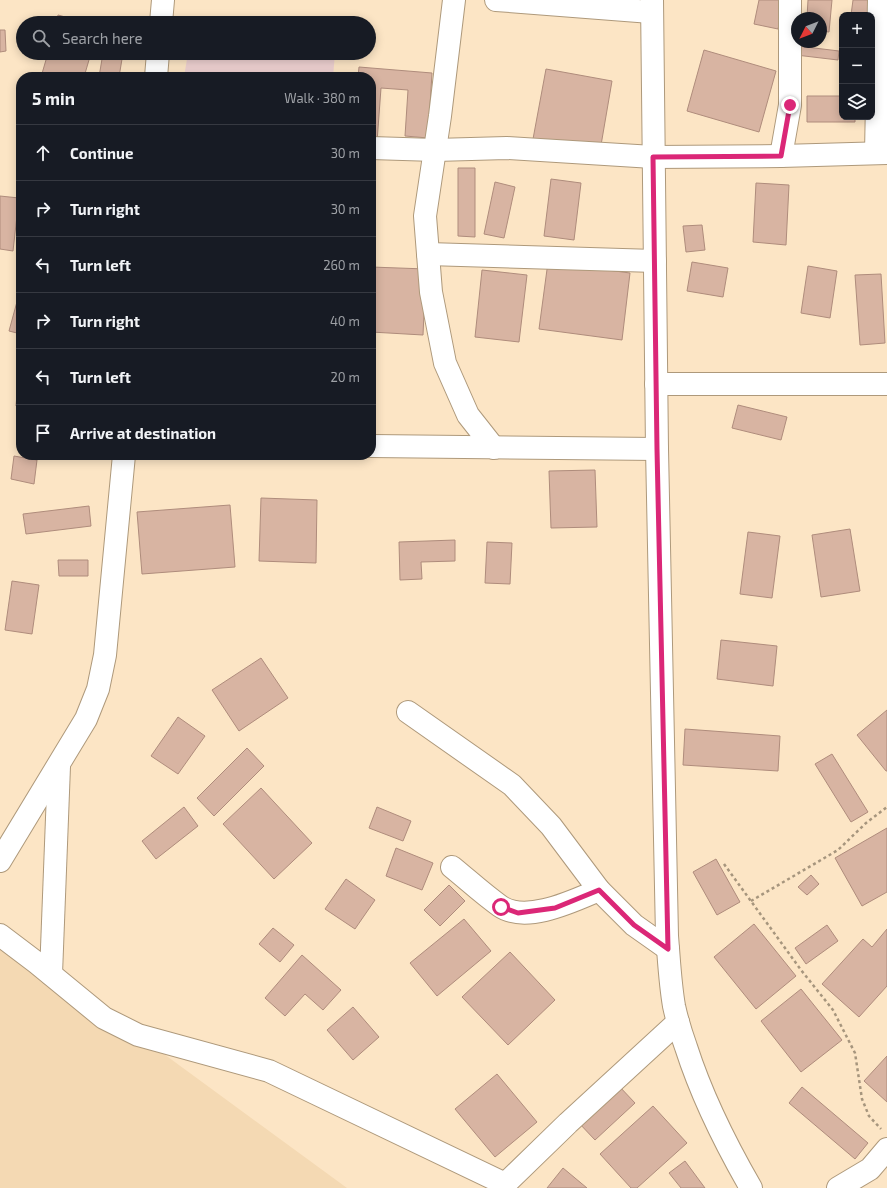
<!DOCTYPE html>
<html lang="en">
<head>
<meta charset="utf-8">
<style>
	body { margin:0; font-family:"Exo 2",sans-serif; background:#20242c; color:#f1f3f6 }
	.controls { position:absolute; right:12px; top:12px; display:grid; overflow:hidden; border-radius:8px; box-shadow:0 2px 10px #0003 }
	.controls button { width:36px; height:36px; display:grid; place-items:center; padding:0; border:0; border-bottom:1px solid #363941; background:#171b24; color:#f1f3f6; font:20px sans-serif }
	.compass { position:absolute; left:791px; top:12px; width:36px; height:36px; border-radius:50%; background:#171b24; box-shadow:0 2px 10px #0003; rotate:228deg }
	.stop { position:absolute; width:12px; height:12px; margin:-9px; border:3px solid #db2777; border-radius:50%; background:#fff }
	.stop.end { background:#db2777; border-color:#fff; box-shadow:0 1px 4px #0008 }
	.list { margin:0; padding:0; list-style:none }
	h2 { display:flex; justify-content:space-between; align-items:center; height:52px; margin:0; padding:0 16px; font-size:17px }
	h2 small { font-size:13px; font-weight:400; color:#9ea1a6 }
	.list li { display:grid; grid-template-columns:26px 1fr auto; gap:12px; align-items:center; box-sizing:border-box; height:56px; padding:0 16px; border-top:1px solid #363941 }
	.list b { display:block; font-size:15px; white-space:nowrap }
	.list em { font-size:13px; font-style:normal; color:#9ea1a6 }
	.icon { flex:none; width:22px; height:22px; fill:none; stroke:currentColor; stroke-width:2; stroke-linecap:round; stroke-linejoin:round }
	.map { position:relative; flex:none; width:887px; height:1188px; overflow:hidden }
	.search { position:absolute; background:#171b24; box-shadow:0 2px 10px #0003; left:16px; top:16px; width:360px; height:44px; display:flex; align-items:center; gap:10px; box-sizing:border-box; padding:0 14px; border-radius:22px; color:#9ea1a6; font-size:15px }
	.panel { position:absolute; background:#171b24; box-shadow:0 2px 10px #0003; left:16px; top:72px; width:360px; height:388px; border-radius:16px }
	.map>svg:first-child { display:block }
	.built { fill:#f4d9b3 }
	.green { fill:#edd0d0 }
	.building { fill:#d8b4a2; stroke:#af8c7c }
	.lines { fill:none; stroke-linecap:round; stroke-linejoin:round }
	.minor-casing { stroke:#ae997b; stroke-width:24 }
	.tertiary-casing { stroke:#ae997b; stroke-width:24 }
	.path { stroke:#a6957d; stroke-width:2.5; stroke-dasharray:3 3; stroke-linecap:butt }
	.minor { stroke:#fff; stroke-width:22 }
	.tertiary { stroke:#fff; stroke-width:22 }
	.route { stroke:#db2777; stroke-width:5 }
</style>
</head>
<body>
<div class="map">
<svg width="887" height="1188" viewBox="0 0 887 1188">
	<rect width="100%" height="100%" fill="#fce5c5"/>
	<path class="built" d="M0,933L138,1035L347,1188H0Z"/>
	<path class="green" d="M188,53H335L333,77H184Z"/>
	<g class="building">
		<path d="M759,0H784L778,29L754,24Z"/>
		<path d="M808,0H832L829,32L821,31V18H807Z"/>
		<path d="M853,0H872L870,15H851Z"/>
		<path d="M58,15L87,23H56Z"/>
		<path d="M0,30H5L6,51L0,52Z"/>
		<path d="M798,46L839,51L838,60L796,55Z"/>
		<path d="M704,50L776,71L759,132L687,111Z"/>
		<path d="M48,53H91L84,77H41Z"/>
		<path d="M103,53H123L119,77H99Z"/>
		<path d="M359,67L432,73L428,138L405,136L408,90L381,88L377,142H371V77H358Z"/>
		<path d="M546,69L612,81L600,151L533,139Z"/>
		<path d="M807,96H842V117H855V122H807Z"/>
		<path d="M458,168H475V237L458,236Z"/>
		<path d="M551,179L581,183L574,240L544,236Z"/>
		<path d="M495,182L515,187L504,238L484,234Z"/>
		<path d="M756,183L789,185L786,245L753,242Z"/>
		<path d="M0,196L19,198L13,251L0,249Z"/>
		<path d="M702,225L705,250L686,252L683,226Z"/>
		<path d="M21,233V249H19Z"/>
		<path d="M548,262L630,273L622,340L539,329Z"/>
		<path d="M692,262L728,268L723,297L687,291Z"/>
		<path d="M808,266L837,271L830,318L801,313Z"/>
		<path d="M371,267L426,269L423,335L371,332Z"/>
		<path d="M482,270L527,275L519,342L475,337Z"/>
		<path d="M881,274L885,343L860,345L855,275Z"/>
		<path d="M18,298L21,299V334L9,331Z"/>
		<path d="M21,346V407L16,406Z"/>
		<path d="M738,405L787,417L781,440L732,428Z"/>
		<path d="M14,456L37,460L34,484L11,479Z"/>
		<path d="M595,470L597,527L551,528L549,471Z"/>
		<path d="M261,498L317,500L316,563L259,561Z"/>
		<path d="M230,505L235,567L142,574L137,512Z"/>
		<path d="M89,506L91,526L26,534L23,514Z"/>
		<path d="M850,529L860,591L821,597L812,535Z"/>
		<path d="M748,532L780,536L772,598L740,594Z"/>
		<path d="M455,540V561L421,562L422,579L400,580L399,542Z"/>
		<path d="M487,542L512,543L510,584L485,583Z"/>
		<path d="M58,560H88V576H59Z"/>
		<path d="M12,581L39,585L32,634L5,630Z"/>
		<path d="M721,640L777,646L773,686L717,679Z"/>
		<path d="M261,658L288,698L239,731L212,690Z"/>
		<path d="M887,710V771H886L857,735Z"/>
		<path d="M178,717L205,736L178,774L151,756Z"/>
		<path d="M685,729L780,736L778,771L683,765Z"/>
		<path d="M247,748L264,766L214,816L197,798Z"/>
		<path d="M832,754L868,812L851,822L815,764Z"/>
		<path d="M261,788L312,843L274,879L223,824Z"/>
		<path d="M184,807L198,826L156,859L142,841Z"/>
		<path d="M377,807L411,821L403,841L369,828Z"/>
		<path d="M887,828V892L862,906L835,858Z"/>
		<path d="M396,848L433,863L422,890L386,876Z"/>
		<path d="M716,859L740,902L717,915L693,872Z"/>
		<path d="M811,875L819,884L807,895L798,887Z"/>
		<path d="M346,879L375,900L355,929L325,909Z"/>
		<path d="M449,885L465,901L440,926L424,910Z"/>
		<path d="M464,919L491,951L437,996L410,963Z"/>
		<path d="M754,924L796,976L756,1009L714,957Z"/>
		<path d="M827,925L838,941L806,964L795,948Z"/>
		<path d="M273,928L294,945L280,962L259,944Z"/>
		<path d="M887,929V986L859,1017L822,984L863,939L872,947Z"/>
		<path d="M510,952L555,1000L508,1045L462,997Z"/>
		<path d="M302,955L341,990L323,1010L305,994L285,1016L265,998Z"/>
		<path d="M801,989L842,1040L801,1072L761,1021Z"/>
		<path d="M353,1007L379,1037L353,1060L327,1030Z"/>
		<path d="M887,1056V1102L864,1081Z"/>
		<path d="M497,1074L537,1122L495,1157L455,1109Z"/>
		<path d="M618,1085L635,1103L595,1140L578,1122Z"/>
		<path d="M802,1087L868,1143L855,1159L789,1103Z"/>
		<path d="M653,1106L687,1143L637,1188H631L600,1154Z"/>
		<path d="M685,1161L705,1188H681L669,1173Z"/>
		<path d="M563,1168L587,1188H547Z"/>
	</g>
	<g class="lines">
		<defs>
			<g id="minor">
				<path d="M454,0L440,116L425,216L431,292L445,363L468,415L494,448"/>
				<path d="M496,0L651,12"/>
				<path d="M161,23L163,0"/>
				<path d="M156,77L158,53"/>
				<path d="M371,148L435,150L507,148L653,157L781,156L887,153"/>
				<path d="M876,153L879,0"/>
				<path d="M781,156L790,105V0"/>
				<path d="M428,254L655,261"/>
				<path d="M656,384H887"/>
				<path d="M371,446L657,449"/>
				<path d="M408,712L512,785L551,826L599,890L634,925L668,949"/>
				<path d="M0,861L86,719L98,689L105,655L124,455"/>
				<path d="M452,867C468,880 483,894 500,906C526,924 573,901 599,890"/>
				<path d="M0,935L37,963L104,1018L138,1035L269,1071L505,1184"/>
				<path d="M51,974L59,766"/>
				<path d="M501,1188L568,1123L678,1022"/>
				<path d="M838,1188L870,1169L887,1149"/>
			</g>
			<path id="tertiary" d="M652,0L657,449L667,936C669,959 670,983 674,1006C677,1020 681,1033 686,1047C702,1097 725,1143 751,1188"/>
		</defs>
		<use href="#minor" class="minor-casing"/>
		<use href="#tertiary" class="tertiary-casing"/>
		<g class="path">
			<path d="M724,864L801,970L833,1010L855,1053L862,1099L869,1116L881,1129"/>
			<path d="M751,901L838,850L866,823L887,807"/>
		</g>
		<use href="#minor" class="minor"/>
		<use href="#tertiary" class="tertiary"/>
	</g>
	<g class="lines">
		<path class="route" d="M501,907L518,913L555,908L599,890L634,925L668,949L657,449L653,157L781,156L790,105"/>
	</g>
</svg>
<div class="controls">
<button>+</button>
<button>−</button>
<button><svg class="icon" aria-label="layers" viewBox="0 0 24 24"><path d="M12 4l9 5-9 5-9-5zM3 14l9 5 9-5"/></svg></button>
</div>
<svg class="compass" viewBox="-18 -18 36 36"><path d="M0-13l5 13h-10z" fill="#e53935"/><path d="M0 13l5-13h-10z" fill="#9ea1a6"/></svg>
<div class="stop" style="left:501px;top:907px"></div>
<div class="stop end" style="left:790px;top:105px"></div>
<div class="search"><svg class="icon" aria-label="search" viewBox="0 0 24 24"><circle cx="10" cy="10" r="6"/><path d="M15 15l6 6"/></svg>Search here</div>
<section class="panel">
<h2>5 min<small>Walk · 380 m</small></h2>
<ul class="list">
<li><svg class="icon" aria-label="ahead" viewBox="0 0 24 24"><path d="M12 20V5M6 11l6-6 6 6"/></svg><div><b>Continue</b></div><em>30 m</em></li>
<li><svg class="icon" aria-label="right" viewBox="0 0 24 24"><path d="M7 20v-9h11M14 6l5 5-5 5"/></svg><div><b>Turn right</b></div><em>30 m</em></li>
<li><svg class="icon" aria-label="left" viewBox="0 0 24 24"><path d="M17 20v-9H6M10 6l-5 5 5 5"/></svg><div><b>Turn left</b></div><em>260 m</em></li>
<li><svg class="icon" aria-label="right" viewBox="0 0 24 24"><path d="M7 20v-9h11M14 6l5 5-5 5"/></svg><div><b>Turn right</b></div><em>40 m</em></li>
<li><svg class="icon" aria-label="left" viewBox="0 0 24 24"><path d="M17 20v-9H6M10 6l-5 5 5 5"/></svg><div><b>Turn left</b></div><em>20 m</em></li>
<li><svg class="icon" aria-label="arrive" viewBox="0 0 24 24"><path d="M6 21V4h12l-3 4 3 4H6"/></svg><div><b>Arrive at destination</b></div></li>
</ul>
</section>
</div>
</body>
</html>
